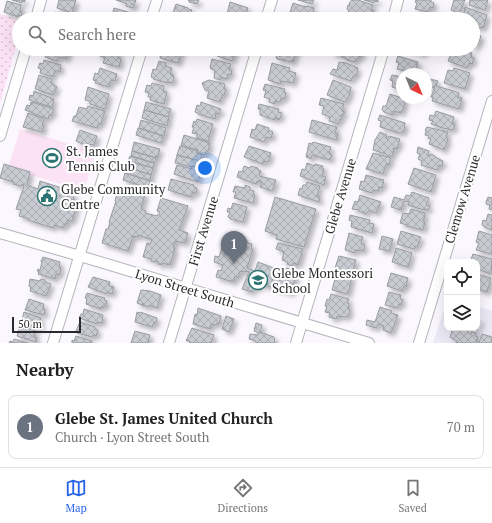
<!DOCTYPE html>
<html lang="en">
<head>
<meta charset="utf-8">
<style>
	body { margin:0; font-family:"PT Serif",serif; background:#f6f6f6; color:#222 }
	.controls { position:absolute; right:12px; bottom:12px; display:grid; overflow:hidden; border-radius:8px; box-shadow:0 4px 16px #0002 }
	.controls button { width:36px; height:36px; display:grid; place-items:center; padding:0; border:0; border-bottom:1px solid #e0e0e0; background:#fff; color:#222; font:20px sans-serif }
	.compass { position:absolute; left:396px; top:68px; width:36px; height:36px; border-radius:50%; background:#fff; box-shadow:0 4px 16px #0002; rotate:137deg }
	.scale { position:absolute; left:12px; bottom:10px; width:69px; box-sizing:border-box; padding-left:4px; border:2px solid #2a292c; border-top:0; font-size:11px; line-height:14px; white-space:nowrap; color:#2a292c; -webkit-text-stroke:3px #fff; paint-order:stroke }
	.you { position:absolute; left:205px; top:168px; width:14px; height:14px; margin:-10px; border:3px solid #fff; border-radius:50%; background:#1a73e8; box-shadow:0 0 0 6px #1a73e833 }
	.badge { display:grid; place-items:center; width:26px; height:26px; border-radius:50%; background:#2563eb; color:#fff; font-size:13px; font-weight:700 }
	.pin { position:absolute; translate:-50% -33px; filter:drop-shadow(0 1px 2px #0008) }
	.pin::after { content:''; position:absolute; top:21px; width:14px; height:12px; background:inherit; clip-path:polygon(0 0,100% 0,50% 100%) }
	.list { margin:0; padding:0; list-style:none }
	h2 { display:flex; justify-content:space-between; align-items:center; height:52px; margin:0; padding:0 16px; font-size:17px }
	h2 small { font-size:13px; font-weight:400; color:#767676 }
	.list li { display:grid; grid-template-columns:26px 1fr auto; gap:12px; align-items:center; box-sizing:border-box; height:64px; margin:0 8px 8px; padding:0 8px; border:1px solid #e0e0e0; border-radius:8px }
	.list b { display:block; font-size:15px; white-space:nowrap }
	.list p { margin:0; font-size:13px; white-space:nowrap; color:#767676 }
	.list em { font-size:13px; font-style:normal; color:#767676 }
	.icon { flex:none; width:22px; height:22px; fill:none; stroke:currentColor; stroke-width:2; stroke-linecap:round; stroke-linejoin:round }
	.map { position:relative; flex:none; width:492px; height:343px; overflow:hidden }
	.search { position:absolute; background:#fff; box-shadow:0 4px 16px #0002; left:12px; right:12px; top:12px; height:44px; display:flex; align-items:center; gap:10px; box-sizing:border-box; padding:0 14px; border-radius:22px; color:#767676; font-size:15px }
	.sheet { height:124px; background:#fff }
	nav { display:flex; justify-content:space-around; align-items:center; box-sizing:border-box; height:56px; border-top:1px solid #e0e0e0; background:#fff; font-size:11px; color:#767676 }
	nav a { display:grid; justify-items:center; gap:2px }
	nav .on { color:#2563eb }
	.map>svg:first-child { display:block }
	.built { fill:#ebe9f5 }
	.grass { fill:#fce2f5 }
	.park { fill:url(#park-dots) }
	.building { fill:url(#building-cross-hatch); stroke:#999ba2; filter:url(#shadow) }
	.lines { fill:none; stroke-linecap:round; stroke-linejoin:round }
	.street-casing { stroke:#b6b4bb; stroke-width:12 }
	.street { stroke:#fff; stroke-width:10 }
	.labels { text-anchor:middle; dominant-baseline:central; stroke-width:4; stroke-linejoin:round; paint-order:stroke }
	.poi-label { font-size:13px; fill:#2a292c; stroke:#fff; text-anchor:start }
	.street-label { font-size:13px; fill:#2a292c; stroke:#fff }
</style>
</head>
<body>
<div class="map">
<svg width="492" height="343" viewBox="0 0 492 343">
	<defs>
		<pattern id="park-dots" width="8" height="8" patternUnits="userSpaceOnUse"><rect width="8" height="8" fill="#fce2f5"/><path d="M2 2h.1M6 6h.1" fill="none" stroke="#d8c2d2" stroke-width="1.8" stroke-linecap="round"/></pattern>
		<pattern id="building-cross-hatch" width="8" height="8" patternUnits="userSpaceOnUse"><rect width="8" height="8" fill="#c9cbd2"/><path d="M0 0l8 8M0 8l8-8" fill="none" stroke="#adaeb4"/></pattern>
		<filter id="shadow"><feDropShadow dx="3.5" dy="3.5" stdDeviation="2" flood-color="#0004"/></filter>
	</defs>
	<rect width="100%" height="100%" fill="#faf8fe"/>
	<path class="built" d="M447,300V328H477V306L492,311V343H433Z"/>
	<path class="grass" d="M20,129L96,152L84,191L30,175L31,172L9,165Z"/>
	<path class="park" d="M0,14L19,20V37L0,103Z"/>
	<g class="building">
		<path d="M12,0H25V2L22,1V3Z"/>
		<path d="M59,0H76L72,13L57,8Z"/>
		<path d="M116,0H136L133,8L126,6L127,4Z"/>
		<path d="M188,0H199L197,4L189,2V1Z"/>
		<path d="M298,0H314L312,4Z"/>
		<path d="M352,0H358L373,5L371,10L374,11L373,16L370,15L368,19H356L349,17L350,16L347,15L349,10L347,9L348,5H350L349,3Z"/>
		<path d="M364,0H378V2L374,1V3Z"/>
		<path d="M416,0H431V2L434,3L433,8L430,7L428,12L415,9L417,3L415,2Z"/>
		<path d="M454,0H465L459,13L451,10Z"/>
		<path d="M470,0H488L485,10L469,5Z"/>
		<path d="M7,1L21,5L20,11L22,12L21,16L18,15V17L4,12Z"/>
		<path d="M230,2L248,8L246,14H250L248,19H239L227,14Z"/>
		<path d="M293,3L302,6L307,7V6L314,8L311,19H288Z"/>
		<path d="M176,4L188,8V9L192,10L189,19L171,18Z"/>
		<path d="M465,7L487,15L483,28L473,26V19H460L461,13H464Z"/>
		<path d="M114,8L132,13L130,19H111Z"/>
		<path d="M55,12L71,16L70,19H53Z"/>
		<path d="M413,14L428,19H412Z"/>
		<path d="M473,33L481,36L478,44H476L474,49H473Z"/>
		<path d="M44,49H70L66,59L58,57L57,61L45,57L46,53L43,52Z"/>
		<path d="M100,49H108L120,53L118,58L121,59L119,67L103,63L105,58L98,55Z"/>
		<path d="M159,49L182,50L178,63L160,58L161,53L159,52Z"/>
		<path d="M215,49H236L232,61L217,56L219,50Z"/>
		<path d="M275,49H297L293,62L277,59L276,57L278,54L275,53Z"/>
		<path d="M334,49H360L359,50L362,51L361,57L359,56L355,62L347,60V59L342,57V56L332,53Z"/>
		<path d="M406,49H425L423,54Z"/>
		<path d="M457,49L472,53L471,57L474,58L472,64L469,63L467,68L448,61L452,51L456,52Z"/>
		<path d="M398,56L418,62L415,74L397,69L399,63L396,62Z"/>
		<path d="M212,59L231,64L229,70L232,71L231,75L228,74L227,79L221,77L220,80L214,78L215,70L211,69L210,67Z"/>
		<path d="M44,60L61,65L60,72L55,70L53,77L40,73L41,69L38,68L40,63L43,64Z"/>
		<path d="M159,61L166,63L165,66L172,68L170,74L173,75L174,78L173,82L170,83L167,82L168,83L153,79L154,78L151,77L153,69L156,70Z"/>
		<path d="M339,62L346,63L358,68L356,76H353L351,81L330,74L333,69L337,70Z"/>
		<path d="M272,63L290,68L289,71L296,73L293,83L281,81L280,84L268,80Z"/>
		<path d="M100,68L117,74L115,81L111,80L109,87L95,83L96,81L93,80L95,73L98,74Z"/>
		<path d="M454,68L470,73L465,89L444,83L448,70L453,71Z"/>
		<path d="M39,75L52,79L51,83L57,87L53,95L35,89Z"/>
		<path d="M392,75L402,77V90L392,87L393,81L390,80Z"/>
		<path d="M430,79L438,81L436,86L454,91L459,93L458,97L462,98L459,109L432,101L433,98L431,97L435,87L434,86L433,88L428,87Z"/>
		<path d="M209,80L225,84L224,89H226L224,95H222L220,102L207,98L209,91L205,90L202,83Z"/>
		<path d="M333,80L351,87L349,96L345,102L327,95Z"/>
		<path d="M152,83L164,86L163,91L167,92L164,104L150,100L151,97H148L149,93L145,92L147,85L151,86Z"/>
		<path d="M265,84L285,89L284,92L286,93L284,99L281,98L280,102L275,101L274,104L269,102L270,99L264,97L266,91L263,90Z"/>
		<path d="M88,87L109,94L105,109L90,104V101L85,100Z"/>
		<path d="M34,91L54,99L52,107L29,100L30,95L33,96Z"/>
		<path d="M390,94L405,99L404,103H405L403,107H404L401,113L394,111L393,115L384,112L382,110L383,106H386Z"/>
		<path d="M321,98L344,104L342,111L345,112L343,115H342L341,120L340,119L338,124L329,121L330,117L322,114L324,106L319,105Z"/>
		<path d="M31,102L54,109L51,116L49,115L48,119L25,110L27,105L30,106Z"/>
		<path d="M146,102L171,109L168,117L144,110Z"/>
		<path d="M201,102L221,109L219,114L216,113L215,119L198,114V113L195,112L197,105L200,106Z"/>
		<path d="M259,104L279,109L278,112L282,113L279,120L276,117L275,120L260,115V109H258Z"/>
		<path d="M88,106L105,111L101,124H98L97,128L72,121L74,116H76L79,107L87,109Z"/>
		<path d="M144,110L169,117L167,126L142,118Z"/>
		<path d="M436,111L454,117L452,123L455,124L453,130L443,128L431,124L433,121L429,120L430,115L434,116Z"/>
		<path d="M28,113L44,119L42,125L44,126L42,132L23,127Z"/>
		<path d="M380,115L405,123L404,131L400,133L396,132L380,127L381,121L378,120Z"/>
		<path d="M197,119L213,124L208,141L197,138V134L192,133L194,127H192L194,121L196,122Z"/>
		<path d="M141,120L166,128L164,136L139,128Z"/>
		<path d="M312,120L337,127L335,133L338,134L336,140L309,132Z"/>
		<path d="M257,124L269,128L268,130L273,132L271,138L266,137L264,142L250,137L252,129L255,130Z"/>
		<path d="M427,127L448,132L446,137L448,139L444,150L429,144L431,139L428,138L429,136L425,135L426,131L425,130Z"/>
		<path d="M138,128L163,136L161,143L136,135Z"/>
		<path d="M80,130L97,136L94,145L86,144L85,145L76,141Z"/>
		<path d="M380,132L387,135L386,138H388L389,136L400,139L397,149L393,148L394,151L392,156H388L386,154L373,150L375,140Z"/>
		<path d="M184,135L210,143L208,151H206L205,155L197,152L198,150L181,145Z"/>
		<path d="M134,142L160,149L157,158L132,151Z"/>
		<path d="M313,142L331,147L329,154L332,155L330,160L312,155L311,159L306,157L309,143L312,144Z"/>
		<path d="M180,146L197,151L196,153L202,155L200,161L177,155Z"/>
		<path d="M249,146L271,153L268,162L264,161L263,164L244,157Z"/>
		<path d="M418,147L429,151L428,155L430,156L431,154L435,156V157L443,161L442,166L439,165L437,170L421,165L422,161L418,159L420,154L417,153Z"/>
		<path d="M132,151L156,158L154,163L132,156L131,155Z"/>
		<path d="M373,153L391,158L389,165L386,164L383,174L366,169Z"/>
		<path d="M177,155L200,161L198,167L192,166V167L175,163Z"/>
		<path d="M130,156L154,163L153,168L128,161Z"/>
		<path d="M128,161L153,168L151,175L128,168L127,166Z"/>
		<path d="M307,163L315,166V164L323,166L322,168L324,169L322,176L326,177L324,185L300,176L302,169L305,170Z"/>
		<path d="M4,164L30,172L27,185L29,186L38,189L40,181L65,189V191L74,194L73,203L77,204L72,221L68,220L67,224H65L63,228L54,225L53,228L28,220L29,219L19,216L21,210L16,209L24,186L22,184L21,186L13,184L14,182L0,178Z"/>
		<path d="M177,165L192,169V166L201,169L198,182L174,174Z"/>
		<path d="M244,166L250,168L251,166L258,168V170L261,171L259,176L276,180L272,191L260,187L262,182L257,181L256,184L237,177L239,171L242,172Z"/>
		<path d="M127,167L151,175L150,181L125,173Z"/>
		<path d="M414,168L436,175L431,192L408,184Z"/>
		<path d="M125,173L150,181L148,188L123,180Z"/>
		<path d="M366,175L384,180L382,188L379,187L378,191L373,190L372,193L359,189L361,181L364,182Z"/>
		<path d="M171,179L194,185V187L197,188L196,193L193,192L191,197L168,190Z"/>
		<path d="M307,182L320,186L317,196L320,197L319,202L298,195L300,188L302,189L303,185H306Z"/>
		<path d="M245,185L250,187V190L254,191L253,195H255L253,203L234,198L236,192H233L235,186L245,188Z"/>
		<path d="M119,186L145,194L141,209L146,211L145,213L157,216L160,212L157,211L161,198L188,206L179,230L188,233L185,243L175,241L173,248L175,249L170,265L162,263V265L158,264V261H156L155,262L151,261L152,259L143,257L147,243L150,244L152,240L150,239L138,235V237L133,236L128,251L102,243L106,229H108L110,222H109L116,201H115Z"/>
		<path d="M412,192L429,198L426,205L430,206L428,210L425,209L424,210L408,205L409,202L404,201L401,210L391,207L394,197L404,200L406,195L410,196Z"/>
		<path d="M360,195L381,202L376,213L369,210L366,214L359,211V210L352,209L355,201L358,202Z"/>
		<path d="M275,197L316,209L304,247L276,239L277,235L265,231Z"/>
		<path d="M488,197L492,198V210L489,209L490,205L486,204V202Z"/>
		<path d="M233,203L247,207L243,222L230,219V218L228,217L230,212H227L228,208L231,209Z"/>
		<path d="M411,209L425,213V216L423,221L425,222L423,230L406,226L407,225L400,223L403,213L409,214Z"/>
		<path d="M488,214L492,215V230L484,227V226L482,225L483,220L486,221Z"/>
		<path d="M350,215L370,220L369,223L374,224L372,233L351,227L352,221L349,220Z"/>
		<path d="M401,231L421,237L417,247L415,246L414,249L397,244Z"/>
		<path d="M479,231L492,235V254L476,250L479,243L476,242L477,239H479L477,238Z"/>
		<path d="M349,233L363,237L361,244L365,245L363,251L355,250V253L345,250Z"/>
		<path d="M237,235L245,238L248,243L252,244L251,249H253L247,268L255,271L258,262L287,273L285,271L286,268L292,269L291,274L296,275L291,293L260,284L259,288L254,287L252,292L242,289L249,272L245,271V272L240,271L238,278L235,276L234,282L216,277L218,270L221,271L223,265L214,262L215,256L219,257L224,241L228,242L229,239Z"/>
		<path d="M382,236L393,239L389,251L379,249Z"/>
		<path d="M278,243L303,249L298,265L293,263V266L287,264L288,262L282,260L284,252L276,249Z"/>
		<path d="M396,248L412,253L408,267L392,262Z"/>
		<path d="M473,254L492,259L491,274L477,269V262H470Z"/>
		<path d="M339,256L356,260L352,274L335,268Z"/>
		<path d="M43,257L60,262L59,267L61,268L59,275L56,274L55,279L38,274L39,271H37L38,269L40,270L42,262L41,261V260H42Z"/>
		<path d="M391,273L408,278L406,287L404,286L402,291L387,286Z"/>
		<path d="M338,274L352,277L348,294L332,290L335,279H337Z"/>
		<path d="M477,274L491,278L487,292L477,289Z"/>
		<path d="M93,277L110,282L109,286L114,287L112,294L107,292V294L88,287Z"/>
		<path d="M30,279L40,281L41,279L45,280V282L51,284L46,296L30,291L31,287L29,286Z"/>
		<path d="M141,290L150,291L161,295L157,308L149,305V307L142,305L143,303L142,305L137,303Z"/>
		<path d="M389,292L401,295L400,299L403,300L401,305L399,304L397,308L385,305Z"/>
		<path d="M87,293L105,298L104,300L107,301L105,307L102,306L101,309L86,304L87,299L85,298Z"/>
		<path d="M331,294L349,299L347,303L349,304L348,309H349L350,312L347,317L337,316L336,319L329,317L330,313L325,312L327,306H325L327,299L329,300Z"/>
		<path d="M29,299L44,304L43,309L45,310L44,315L25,310Z"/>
		<path d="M380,307L392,311L391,313L398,315L391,333L383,330L384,326L378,324L376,328L366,325L367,320L375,322Z"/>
		<path d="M198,308L221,316L219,324L217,323L216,325L211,324L210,329L193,324L195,314L197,315Z"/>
		<path d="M84,309L103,315L102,323L97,322V324L79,318L81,314H83Z"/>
		<path d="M24,312L41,318L39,323L41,324L40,328L21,324Z"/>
		<path d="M137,312L140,313V312L157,318L156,323L154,322L152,327L135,322Z"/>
		<path d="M226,316L234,319L229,332L222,329Z"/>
		<path d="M477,319L480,320L477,330L473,329L471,334L472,332L476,333L475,336L478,337L476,343H456L457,341L450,337L453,328H477Z"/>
		<path d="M80,322L95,327V329L98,330L96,336L93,335L92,337L77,333L76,331Z"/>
		<path d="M256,323L262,325L260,332L274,337L275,343H256V341L249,339L250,334L258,335L259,333L254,331Z"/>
		<path d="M20,326L36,331L34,337L37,338L36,342L17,336Z"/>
		<path d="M192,328L214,335L211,343H189L190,341H186Z"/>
		<path d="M135,331L150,335L148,342L149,343H131Z"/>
		<path d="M482,334L492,337V343H479Z"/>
		<path d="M76,336L92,341L91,343H92H72V340L74,341Z"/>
		<path d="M14,339L28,343H9L10,341L13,342Z"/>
	</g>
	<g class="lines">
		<defs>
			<g id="street">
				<path d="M36,19L41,0"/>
				<path d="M151,19L157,0"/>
				<path d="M266,19L272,0"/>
				<path d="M393,19L398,0"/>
				<path d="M0,136L26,49"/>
				<path d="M0,233L80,256L369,343"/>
				<path d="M53,343L142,49"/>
				<path d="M169,343L257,49"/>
				<path d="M296,343L384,49"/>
				<path d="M419,343L492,101"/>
			</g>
		</defs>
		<use href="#street" class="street-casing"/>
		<use href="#street" class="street"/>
	</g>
	<defs>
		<symbol id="stadium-ring" viewBox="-11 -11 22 22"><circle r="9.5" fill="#fff" stroke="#2b7472" stroke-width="1.5"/><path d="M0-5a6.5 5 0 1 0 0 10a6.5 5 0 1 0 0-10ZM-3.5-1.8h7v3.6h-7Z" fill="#2b7472"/></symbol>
		<symbol id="civic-ring" viewBox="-11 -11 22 22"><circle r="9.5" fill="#fff" stroke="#2b7472" stroke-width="1.5"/><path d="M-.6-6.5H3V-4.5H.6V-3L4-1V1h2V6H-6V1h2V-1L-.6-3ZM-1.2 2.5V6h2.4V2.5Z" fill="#2b7472"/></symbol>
		<symbol id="school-ring" viewBox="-11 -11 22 22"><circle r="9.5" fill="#fff" stroke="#2b7472" stroke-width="1.5"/><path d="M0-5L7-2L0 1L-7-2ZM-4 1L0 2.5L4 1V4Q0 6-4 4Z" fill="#2b7472"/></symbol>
	</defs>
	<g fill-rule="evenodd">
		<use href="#stadium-ring" x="41" y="147" width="22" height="22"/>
		<use href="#civic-ring" x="36" y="185" width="22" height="22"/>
		<use href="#school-ring" x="247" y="269" width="22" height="22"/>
	</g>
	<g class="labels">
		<g class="poi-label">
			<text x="66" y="151">St. James<tspan x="66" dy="15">Tennis Club</tspan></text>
			<text x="61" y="189">Glebe Community<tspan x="61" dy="15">Centre</tspan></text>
			<text x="272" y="273">Glebe Montessori<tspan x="272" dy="15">School</tspan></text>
		</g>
		<g class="street-label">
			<text transform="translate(340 196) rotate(-73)">Glebe Avenue</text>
			<text transform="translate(462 199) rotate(-73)">Clemow Avenue</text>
			<text transform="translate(203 231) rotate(-73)">First Avenue</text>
			<text transform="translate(185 288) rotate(17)">Lyon Street South</text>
		</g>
	</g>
</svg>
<div class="controls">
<button><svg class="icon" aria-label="locate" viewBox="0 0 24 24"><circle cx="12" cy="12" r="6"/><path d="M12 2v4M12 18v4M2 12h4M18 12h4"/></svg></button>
<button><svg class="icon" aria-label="layers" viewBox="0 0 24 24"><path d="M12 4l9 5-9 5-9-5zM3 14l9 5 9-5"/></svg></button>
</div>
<svg class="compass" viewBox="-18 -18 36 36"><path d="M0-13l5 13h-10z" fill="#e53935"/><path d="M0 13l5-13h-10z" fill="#767676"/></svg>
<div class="scale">50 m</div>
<div class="you"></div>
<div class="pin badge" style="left:234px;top:264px;background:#6b7280">1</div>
<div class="search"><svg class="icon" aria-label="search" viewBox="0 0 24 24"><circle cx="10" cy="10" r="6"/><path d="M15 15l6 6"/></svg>Search here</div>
</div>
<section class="sheet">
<h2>Nearby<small></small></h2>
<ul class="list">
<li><span class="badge" style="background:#6b7280">1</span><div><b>Glebe St. James United Church</b><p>Church · Lyon Street South</p></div><em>70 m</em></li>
</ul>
</section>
<nav>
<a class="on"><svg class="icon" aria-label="map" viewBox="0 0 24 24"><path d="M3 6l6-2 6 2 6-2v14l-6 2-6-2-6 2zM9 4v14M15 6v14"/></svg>Map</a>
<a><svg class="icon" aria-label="directions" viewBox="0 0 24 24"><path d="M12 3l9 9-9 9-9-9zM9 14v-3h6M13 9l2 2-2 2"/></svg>Directions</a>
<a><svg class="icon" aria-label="saved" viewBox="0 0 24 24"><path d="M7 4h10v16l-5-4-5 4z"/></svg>Saved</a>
</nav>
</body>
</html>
